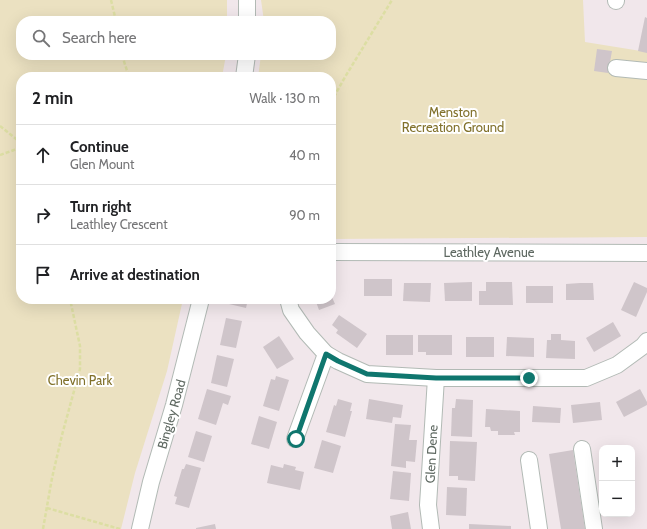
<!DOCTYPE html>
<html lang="en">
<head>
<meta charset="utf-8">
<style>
	body { margin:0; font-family:Cabin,sans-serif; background:#f2f2f2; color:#202124 }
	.controls { position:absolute; right:12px; bottom:12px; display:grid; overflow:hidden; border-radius:8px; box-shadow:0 4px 16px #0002 }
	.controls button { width:36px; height:36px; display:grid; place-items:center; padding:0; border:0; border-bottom:1px solid #e0e0e0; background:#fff; color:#202124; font:20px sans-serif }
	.stop { position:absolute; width:12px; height:12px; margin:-9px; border:3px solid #0f766e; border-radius:50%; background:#fff }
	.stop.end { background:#0f766e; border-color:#fff; box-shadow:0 1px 4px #0008 }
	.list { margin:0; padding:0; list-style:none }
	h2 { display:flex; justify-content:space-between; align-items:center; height:52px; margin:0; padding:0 16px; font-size:17px }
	h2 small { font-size:13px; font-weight:400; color:#757577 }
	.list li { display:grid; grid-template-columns:26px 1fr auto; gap:12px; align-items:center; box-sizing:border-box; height:60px; padding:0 16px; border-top:1px solid #e0e0e0 }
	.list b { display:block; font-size:15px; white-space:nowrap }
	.list p { margin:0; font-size:13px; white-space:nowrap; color:#757577 }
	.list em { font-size:13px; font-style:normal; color:#757577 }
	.icon { flex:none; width:22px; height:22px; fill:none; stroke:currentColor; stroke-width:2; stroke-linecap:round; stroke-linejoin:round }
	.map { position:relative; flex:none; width:647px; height:529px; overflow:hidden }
	.search { position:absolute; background:#fff; box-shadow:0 4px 16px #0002; left:16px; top:16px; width:320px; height:44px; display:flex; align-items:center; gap:10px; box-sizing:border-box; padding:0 14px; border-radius:16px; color:#757577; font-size:15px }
	.panel { position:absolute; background:#fff; box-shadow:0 4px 16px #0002; left:16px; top:72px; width:320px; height:232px; border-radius:16px }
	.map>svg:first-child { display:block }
	.green { fill:#ebe1c1 }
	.building { fill:#cfc5ca }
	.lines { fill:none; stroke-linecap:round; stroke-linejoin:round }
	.minor-casing { stroke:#b2bab5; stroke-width:18 }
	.path { stroke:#dcdea3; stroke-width:2.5; stroke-dasharray:4 2; stroke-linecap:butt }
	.minor { stroke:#fff; stroke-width:16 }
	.route { stroke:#0f766e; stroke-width:5 }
	.labels { text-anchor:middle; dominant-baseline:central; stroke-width:4; stroke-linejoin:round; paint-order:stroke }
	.park-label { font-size:13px; fill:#81712b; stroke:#fff }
	.street-label { font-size:13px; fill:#5e6861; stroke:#fff }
</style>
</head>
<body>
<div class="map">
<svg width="647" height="529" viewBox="0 0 647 529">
	<rect width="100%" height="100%" fill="#f1e7eb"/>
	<g class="green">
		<path d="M0,0H227V21H21V55H226L222,77H21V299H183L167,371L135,473L121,529H0Z"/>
		<path d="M261,0H583L585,42L647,52V237L331,239V77H258L261,55H331V21H264Z"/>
	</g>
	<g class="building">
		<path d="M645,17L647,18V53L638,51Z"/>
		<path d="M597,49L612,51L608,73L594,71Z"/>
		<rect x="364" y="279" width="28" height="17"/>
		<path d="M472,282V301H445L444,283Z"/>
		<path d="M486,282H512L513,305H479V291H486Z"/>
		<path d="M634,282L647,288V292L636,317L621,310Z"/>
		<path d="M404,283H431L430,302L403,301Z"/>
		<path d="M580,283H593L594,300H566V284Z"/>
		<rect x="526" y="286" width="27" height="17"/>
		<path d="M331,295L335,304L319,310L315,299H331Z"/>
		<path d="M230,299H248L246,308L229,304Z"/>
		<path d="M339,315L367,334L357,348L336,333L338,330L332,325Z"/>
		<path d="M226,318L242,321L236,348L220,345Z"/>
		<path d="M613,322L621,336L594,352L586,338Z"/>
		<path d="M551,334H561V340L575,341V359L546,358L547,340H551Z"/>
		<rect x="386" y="335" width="27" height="20"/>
		<path d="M418,335H452V355H426V352H418Z"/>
		<path d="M279,336L294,359L277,369L263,347Z"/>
		<rect x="466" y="337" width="28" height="20"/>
		<path d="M507,337L534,338V357L506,356Z"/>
		<path d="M217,355L234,359L227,387L211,383Z"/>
		<path d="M276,376L289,380L279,411L263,406L271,379L275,380Z"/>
		<path d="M207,389L231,396L228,405L223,403L216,425L198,419Z"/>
		<path d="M640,389L647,402V405L624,417L616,402Z"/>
		<path d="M338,399L352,403L350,411H352L345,437L326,432L334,405L336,406Z"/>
		<path d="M369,399L403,405L401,418L393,417L392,423L366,419Z"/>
		<path d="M456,399L473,400L472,437L451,436L452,408H455Z"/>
		<path d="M600,402L602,420L573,423L571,405Z"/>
		<path d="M533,406L561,408L560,423L532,422Z"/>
		<path d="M486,409L520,411V432H514L515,435H498V431H491L490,427H485Z"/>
		<path d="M259,416L277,422L269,449L251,444Z"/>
		<path d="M395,424L411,425L409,440H417L415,462L406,461V468L391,466Z"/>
		<path d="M196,431L212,436L204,462L188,457Z"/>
		<path d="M322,440L341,446L333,473L314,468Z"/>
		<path d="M450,441L477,442L475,481L458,480V476H449Z"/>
		<path d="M573,450L585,529H561L549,454Z"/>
		<path d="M186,464L201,468L189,508L175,504L177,497L174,496L182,469H184Z"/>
		<path d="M284,464L296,467L295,470L304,472L300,490L267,483L271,465L283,468Z"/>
		<path d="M393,471L411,473L409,501L390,499Z"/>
		<path d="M447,487L467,488L466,516L446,515Z"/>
		<path d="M408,512L411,529H392L390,516Z"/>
		<path d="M215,524L216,529H196V528Z"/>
		<path d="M469,524L511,526V529H469Z"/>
	</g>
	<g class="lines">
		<defs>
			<g id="minor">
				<path d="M247,0V21"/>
				<path d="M616,1V0"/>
				<path d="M616,68L647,71"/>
				<path d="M244,77L247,55"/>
				<path d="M331,252L647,253"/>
				<path d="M288,299L291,310L307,333L326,354L338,361L367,374L436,378H586L617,365L643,346L647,341"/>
				<path d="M295,439L326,354"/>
				<path d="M582,449L594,529"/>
				<path d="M529,460L539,529"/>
				<path d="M140,529L151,482L174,405L201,299"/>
				<path d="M431,529L428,505L436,378"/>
			</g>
		</defs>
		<use href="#minor" class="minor-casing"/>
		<g class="path">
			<path d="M111,0L116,21"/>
			<path d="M122,55L129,77"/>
			<path d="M331,102L345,77L392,0"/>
			<path d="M0,126L21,143"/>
			<path d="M0,155L14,150L21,146"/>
			<path d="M47,508L120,529"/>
			<path d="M43,529L52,478L62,435L80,369V346L70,299"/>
		</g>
		<use href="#minor" class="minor"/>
	</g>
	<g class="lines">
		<path class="route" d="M296,439L326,354L338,361L367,374L436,378H529"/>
	</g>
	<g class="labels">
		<g class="park-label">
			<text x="453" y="112">Menston<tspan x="453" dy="15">Recreation Ground</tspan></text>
			<text x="80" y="380">Chevin Park</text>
		</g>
		<g class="street-label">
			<text x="489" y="252">Leathley Avenue</text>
			<text transform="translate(171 414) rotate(-74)">Bingley Road</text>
			<text transform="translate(431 454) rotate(-87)">Glen Dene</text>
		</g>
	</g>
</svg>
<div class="controls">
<button>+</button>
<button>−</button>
</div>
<div class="stop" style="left:296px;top:439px"></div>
<div class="stop end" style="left:529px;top:378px"></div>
<div class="search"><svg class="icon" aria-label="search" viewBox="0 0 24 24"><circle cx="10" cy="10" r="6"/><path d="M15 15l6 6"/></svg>Search here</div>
<section class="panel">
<h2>2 min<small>Walk · 130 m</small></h2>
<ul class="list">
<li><svg class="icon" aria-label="ahead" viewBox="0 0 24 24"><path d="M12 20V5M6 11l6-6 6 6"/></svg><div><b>Continue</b><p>Glen Mount</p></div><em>40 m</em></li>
<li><svg class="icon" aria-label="right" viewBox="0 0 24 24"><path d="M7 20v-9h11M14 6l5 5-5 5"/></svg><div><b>Turn right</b><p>Leathley Crescent</p></div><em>90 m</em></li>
<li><svg class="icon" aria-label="arrive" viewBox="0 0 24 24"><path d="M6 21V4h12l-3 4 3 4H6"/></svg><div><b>Arrive at destination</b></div></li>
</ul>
</section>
</div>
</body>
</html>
